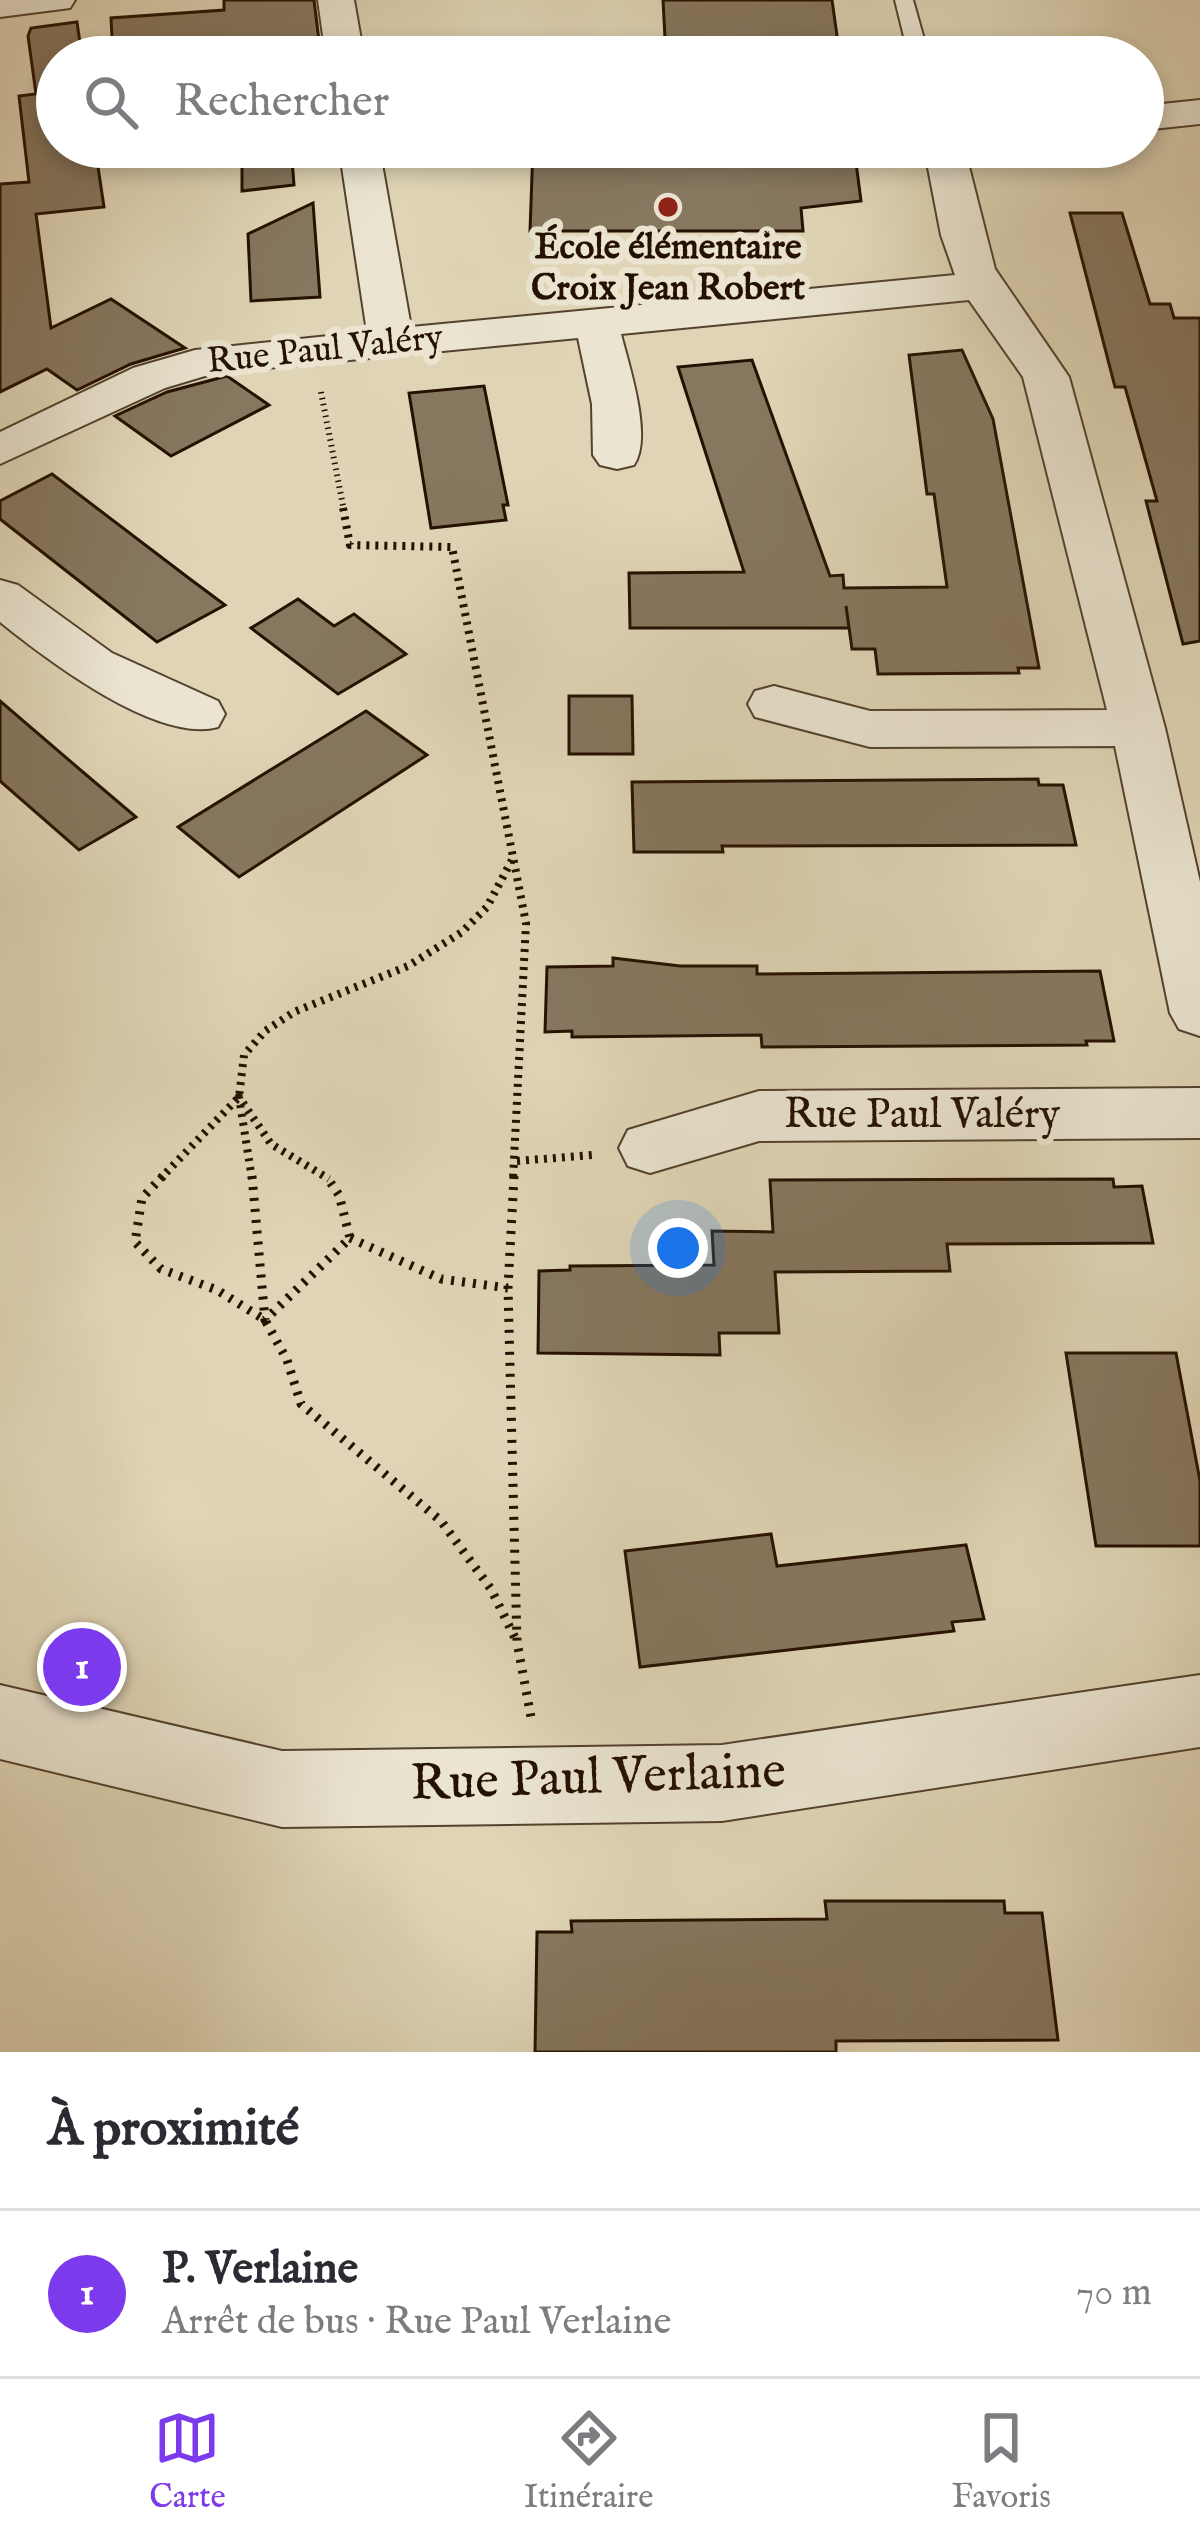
<!DOCTYPE html>
<html lang="fr">
<head>
<meta charset="utf-8">
<style>
	body { margin:0; font-family:"IM FELL English",serif; background:#f2f2f3; color:#2b2b33 }
	.you { position:absolute; left:678px; top:1248px; width:42px; height:42px; margin:-30px; border:9px solid #fff; border-radius:50%; background:#1a73e8; box-shadow:0 0 0 18px #1a73e833 }
	.badge { display:grid; place-items:center; width:78px; height:78px; border-radius:50%; background:#7c3aed; color:#fff; font-size:39px; font-weight:700 }
	.pin { position:absolute; translate:-50% -50%; border:6px solid #fff; box-shadow:0 3px 12px #0006 }
	.list { margin:0; padding:0; list-style:none }
	h2 { display:flex; justify-content:space-between; align-items:center; height:156px; margin:0; padding:0 48px; font-size:51px }
	h2 small { font-size:39px; font-weight:400; color:#7c7c81 }
	.list li { display:grid; grid-template-columns:78px 1fr auto; gap:36px; align-items:center; box-sizing:border-box; height:168px; padding:0 48px; border-top:3px solid #e1e1e2 }
	.list b { display:block; font-size:45px; white-space:nowrap }
	.list p { margin:0; font-size:39px; white-space:nowrap; color:#7c7c81 }
	.list em { font-size:39px; font-style:normal; color:#7c7c81 }
	.icon { flex:none; width:66px; height:66px; fill:none; stroke:currentColor; stroke-width:2; stroke-linecap:round; stroke-linejoin:round }
	.map { position:relative; flex:none; width:1200px; height:2052px; overflow:hidden }
	.search { position:absolute; background:#fff; box-shadow:0 6px 18px #0003; left:36px; right:36px; top:36px; height:132px; display:flex; align-items:center; gap:30px; box-sizing:border-box; padding:0 42px; border-radius:66px; color:#7c7c81; font-size:45px }
	.sheet { height:324px; background:#fff }
	nav { display:flex; justify-content:space-around; align-items:center; box-sizing:border-box; height:168px; border-top:3px solid #e1e1e2; background:#fff; font-size:33px; color:#7c7c81 }
	nav a { display:grid; justify-items:center; gap:6px }
	nav .on { color:#7c3aed }
	.map>svg:first-child { display:block }
	.building { fill:#86775f; stroke:#251101; stroke-width:3 }
	.lines { fill:none; stroke-linecap:round; stroke-linejoin:round }
	.service-casing { stroke:#54422e; stroke-width:4 }
	.minor-casing { stroke:#54422e; stroke-width:4 }
	.path-far2 { stroke:#251101; stroke-width:6; stroke-dasharray:1.5 4.5; stroke-linecap:butt }
	.path-far1 { stroke:#251101; stroke-width:8; stroke-dasharray:3 6; stroke-linecap:butt }
	.path { stroke:#251101; stroke-width:9; stroke-dasharray:3 8; stroke-linecap:butt }
	.service { fill:#eae4d0; fill-rule:evenodd }
	.minor { fill:#eae4d0; fill-rule:evenodd }
	.poi-dot { fill:#8f2418; stroke:#eae4d0; stroke-width:4.5 }
	.labels { text-anchor:middle; dominant-baseline:central; stroke-width:12; stroke-linejoin:round; paint-order:stroke }
	.far-poi-label { font-size:36px; font-weight:bold; fill:#251101; stroke:#eae4d0 }
	.far-street-label { font-size:36px; fill:#251101; stroke:#eae4d0 }
	.street-label { font-size:42px; fill:#251101; stroke:#eae4d0 }
	.near-street-label { font-size:51px; fill:#251101; stroke:#eae4d0 }
</style>
</head>
<body>
<div class="map">
<svg width="1200" height="2052" viewBox="0 0 1200 2052">
	<rect width="100%" height="100%" fill="#dfd5b6"/>
	<filter id="stains"><feTurbulence type="fractalNoise" baseFrequency=".00167" numOctaves="4"/><feColorMatrix values="0 0 0 0 .2 0 0 0 0 .09 0 0 0 0 .02 0 0 0 .5 -.17"/></filter>
	<radialGradient id="worn" r=".72"><stop offset=".6" stop-color="#630" stop-opacity="0"/><stop offset="1" stop-color="#630" stop-opacity=".3"/></radialGradient>
	<g class="building">
		<path d="M224,0H314L321,57H113L111,18L224,10Z"/>
		<path d="M663,0H832L840,57H666Z"/>
		<path d="M77,22L82,57H57V147H95L104,207L36,214L51,328L111,299L185,348L131,364L77,390L47,369L0,392V184L29,182L19,96L36,94L28,36L31,28Z"/>
		<path d="M242,147H291L294,185L242,191Z"/>
		<path d="M533,147H854L861,201L801,208L803,231H530Z"/>
		<path d="M313,203L320,297L251,301L248,234Z"/>
		<path d="M1070,213H1122L1150,304H1170L1174,318H1200V641L1183,644L1146,501H1157L1125,387H1115Z"/>
		<path d="M962,350L993,419L1039,668H1018L1019,673L878,674L875,649H852L846,606L849,628H630L629,573L744,572L678,367L752,360L830,576L843,575L844,588L947,587L934,494H927L909,355Z"/>
		<path d="M227,376L269,405L171,456L115,416L167,392Z"/>
		<path d="M484,386L508,505H503L506,520L431,528L409,393Z"/>
		<path d="M52,474L190,579L225,605L157,642L0,519V501Z"/>
		<path d="M298,599L334,626L354,614L406,654L338,694L251,628Z"/>
		<path d="M569,696H632L633,754H569Z"/>
		<path d="M0,701L84,773L136,817L79,850L0,781Z"/>
		<path d="M366,711L427,755L239,877L178,827Z"/>
		<path d="M1038,779L1039,785H1063L1076,845L722,846L723,852H634L632,782Z"/>
		<path d="M613,958L680,966H757V974L1100,971L1114,1041H1086L1087,1045L762,1047L761,1035L572,1037V1031L545,1032L547,967L613,966Z"/>
		<path d="M1113,1179L1114,1187L1142,1186L1153,1243L947,1244L950,1271L775,1272L779,1333H719L720,1355L538,1353L539,1271L570,1270V1266L714,1265L712,1231L773,1232L770,1180Z"/>
		<path d="M1066,1353H1176L1200,1481V1546H1096Z"/>
		<path d="M771,1534L777,1566L966,1545L984,1619L952,1622L954,1631L640,1667L625,1551Z"/>
		<path d="M825,1901H1004L1005,1913H1042L1058,2040L836,2041V2052H535L537,1932H572L571,1921L827,1919Z"/>
	</g>
	<g class="lines">
		<defs>
			<path id="service" d="M895,0H913L929,57H909Z"/>
			<g id="minor">
				<path d="M0,0H75L70,8L0,17Z"/>
				<path d="M318,0H354L364,57H326Z"/>
				<path d="M1200,100V124L1143,130V106Z"/>
				<path d="M339,147H379L411,327L955,275L941,235L924,147H964L995,269L1069,377L1165,728L1200,882V1036L1179,1029L1170,1013L1115,746L870,747L755,717L748,704L755,691L774,686L870,711L1107,710L1023,377L969,300L621,334C629,366 653,437 634,465L617,469L600,465L593,455L592,404L578,338L215,373L165,388L0,464V432L133,368L195,350L367,332Z"/>
				<path d="M0,580L18,585L112,653L218,701L225,714L218,727C157,744 46,659 0,622Z"/>
				<path d="M1200,1088V1138L759,1141L650,1173L628,1166L619,1148L628,1130L759,1091Z"/>
				<path d="M1200,1675V1747L722,1821L282,1827L0,1759V1685L282,1751L722,1745Z"/>
			</g>
		</defs>
		<use href="#service" class="service-casing"/>
		<use href="#minor" class="minor-casing"/>
		<path class="path-far2" d="M321,392L344,511"/>
		<g class="path-far1">
			<path d="M343,508L350,545L452,547L526,923L513,1179"/>
			<path d="M517,1161L593,1155"/>
			<path d="M160,1179L239,1097L244,1055L265,1031L294,1012L408,966L462,932L487,907L513,858"/>
			<path d="M252,1179L239,1097L271,1144L329,1179"/>
		</g>
		<g class="path">
			<path d="M163,1176L142,1198L135,1242L161,1269L217,1290L265,1320L287,1360L301,1404L441,1521L491,1589L515,1638"/>
			<path d="M252,1176L265,1320L350,1238L339,1195L326,1176"/>
			<path d="M514,1176L508,1288L517,1642L531,1717"/>
			<path d="M350,1238L441,1279L508,1288"/>
		</g>
		<use href="#service" class="service"/>
		<use href="#minor" class="minor"/>
	</g>
	<circle class="poi-dot" cx="668" cy="207" r="12"/>
	<g class="labels">
		<g class="far-poi-label">
			<text x="668" y="248">École élémentaire<tspan x="668" dy="41">Croix Jean Robert</tspan></text>
		</g>
		<g class="far-street-label">
			<text transform="translate(325 350) rotate(-6)">Rue Paul Valéry</text>
		</g>
		<g class="street-label">
			<text x="922" y="1115">Rue Paul Valéry</text>
		</g>
		<g class="near-street-label">
			<text transform="translate(598 1779) rotate(-2)">Rue Paul Verlaine</text>
		</g>
	</g>
	<rect width="100%" height="100%" filter="url(#stains)"/>
	<rect width="100%" height="100%" fill="url(#worn)"/>
</svg>
<div class="you"></div>
<div class="pin badge" style="left:82px;top:1667px">1</div>
<div class="search"><svg class="icon" aria-label="search" viewBox="0 0 24 24"><circle cx="10" cy="10" r="6"/><path d="M15 15l6 6"/></svg>Rechercher</div>
</div>
<section class="sheet">
<h2>À proximité<small></small></h2>
<ul class="list">
<li><span class="badge">1</span><div><b>P. Verlaine</b><p>Arrêt de bus · Rue Paul Verlaine</p></div><em>70 m</em></li>
</ul>
</section>
<nav>
<a class="on"><svg class="icon" aria-label="map" viewBox="0 0 24 24"><path d="M3 6l6-2 6 2 6-2v14l-6 2-6-2-6 2zM9 4v14M15 6v14"/></svg>Carte</a>
<a><svg class="icon" aria-label="directions" viewBox="0 0 24 24"><path d="M12 3l9 9-9 9-9-9zM9 14v-3h6M13 9l2 2-2 2"/></svg>Itinéraire</a>
<a><svg class="icon" aria-label="saved" viewBox="0 0 24 24"><path d="M7 4h10v16l-5-4-5 4z"/></svg>Favoris</a>
</nav>
</body>
</html>
